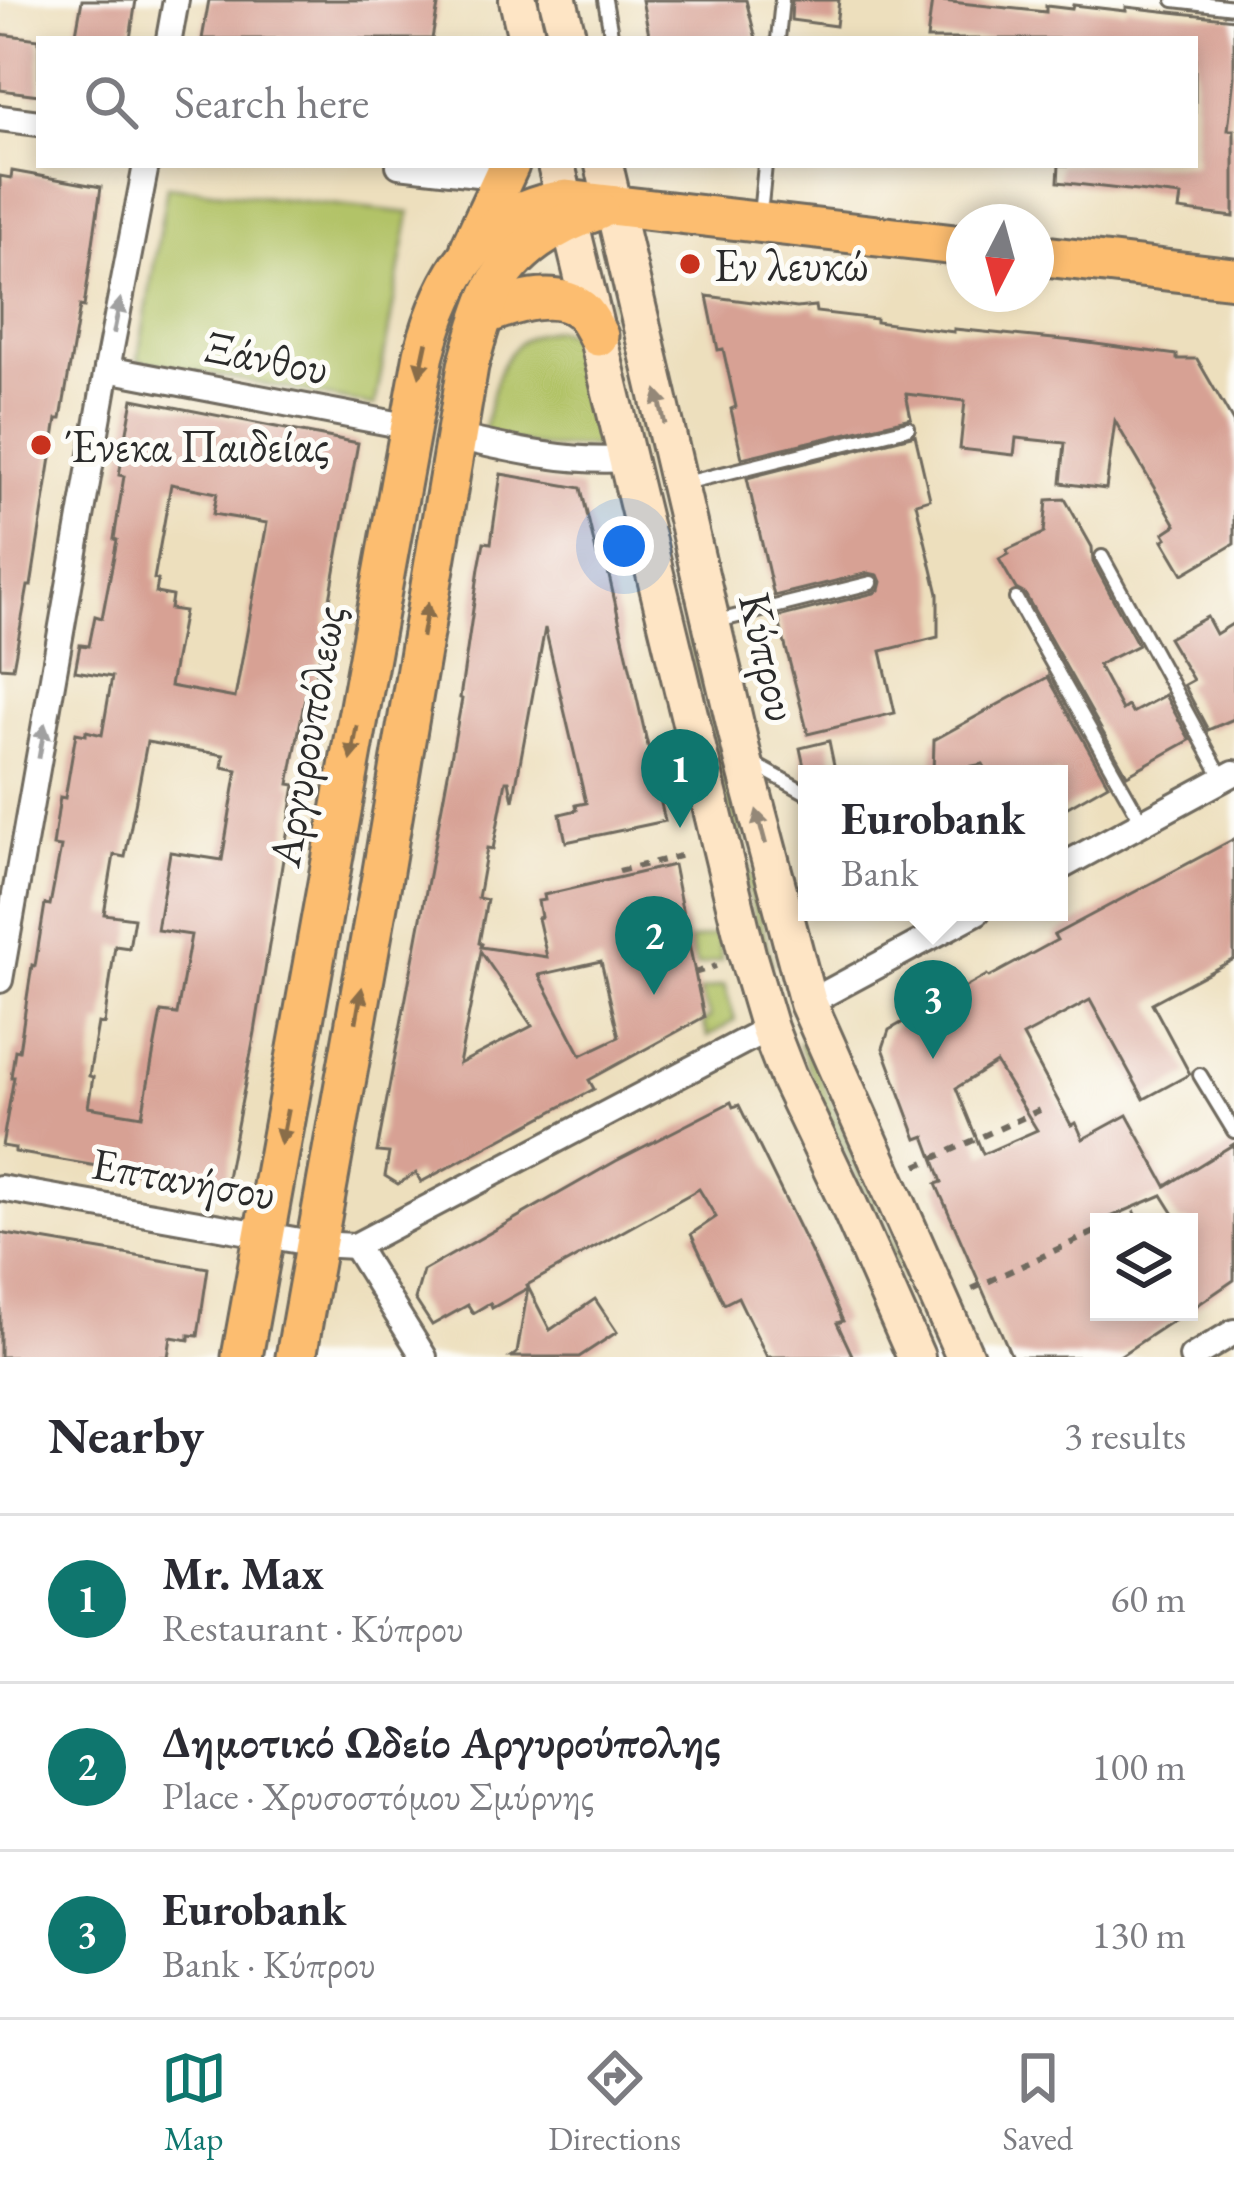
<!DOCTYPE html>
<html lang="en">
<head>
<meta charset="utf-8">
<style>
	body { margin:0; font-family:"EB Garamond",serif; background:#f2f2f3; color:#2b2b33 }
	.controls { position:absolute; right:36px; bottom:36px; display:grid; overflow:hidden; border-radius:0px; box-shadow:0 6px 18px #0003 }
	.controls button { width:108px; height:108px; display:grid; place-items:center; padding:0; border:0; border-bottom:3px solid #e1e1e2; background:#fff; color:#2b2b33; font:60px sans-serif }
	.compass { position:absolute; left:946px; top:204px; width:108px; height:108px; border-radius:50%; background:#fff; box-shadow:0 6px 18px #0003; rotate:186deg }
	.you { position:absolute; left:624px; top:546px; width:42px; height:42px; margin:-30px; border:9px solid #fff; border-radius:50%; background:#1a73e8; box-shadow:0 0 0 18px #1a73e833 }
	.badge { display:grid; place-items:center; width:78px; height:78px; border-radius:50%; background:#0f766e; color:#fff; font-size:39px; font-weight:700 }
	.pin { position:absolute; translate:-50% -99px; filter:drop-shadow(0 3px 6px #0008) }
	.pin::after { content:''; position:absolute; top:63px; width:42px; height:36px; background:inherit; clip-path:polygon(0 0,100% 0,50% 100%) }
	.popup { position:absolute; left:798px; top:765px; width:270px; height:156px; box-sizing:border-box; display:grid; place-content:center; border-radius:0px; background:#fff; filter:drop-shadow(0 3px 9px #0005); font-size:39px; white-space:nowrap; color:#7c7c81 }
	.popup b { font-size:45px; color:#2b2b33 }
	.popup::after { content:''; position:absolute; left:50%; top:100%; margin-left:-24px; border:24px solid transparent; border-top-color:#fff }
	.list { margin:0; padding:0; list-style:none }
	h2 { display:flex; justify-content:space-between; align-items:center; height:156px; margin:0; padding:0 48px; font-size:51px }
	h2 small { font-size:39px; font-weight:400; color:#7c7c81 }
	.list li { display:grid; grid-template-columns:78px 1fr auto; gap:36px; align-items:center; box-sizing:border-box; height:168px; padding:0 48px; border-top:3px solid #e1e1e2 }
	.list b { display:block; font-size:45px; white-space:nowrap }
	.list p { margin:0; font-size:39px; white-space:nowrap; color:#7c7c81 }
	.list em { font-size:39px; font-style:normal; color:#7c7c81 }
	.icon { flex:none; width:66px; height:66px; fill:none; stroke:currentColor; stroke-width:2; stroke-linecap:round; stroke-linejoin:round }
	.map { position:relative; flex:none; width:1234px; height:1357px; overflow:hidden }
	.search { position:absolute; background:#fff; box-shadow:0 6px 18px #0003; left:36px; right:36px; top:36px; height:132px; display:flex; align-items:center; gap:30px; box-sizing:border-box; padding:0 42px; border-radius:0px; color:#7c7c81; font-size:45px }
	.sheet { height:660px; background:#fff }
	nav { display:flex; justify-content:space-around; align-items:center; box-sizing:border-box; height:168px; border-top:3px solid #e1e1e2; background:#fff; font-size:33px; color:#7c7c81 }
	nav a { display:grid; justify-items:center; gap:6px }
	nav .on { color:#0f766e }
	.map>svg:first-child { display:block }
	.green { fill:#b2c367; stroke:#6e7749; stroke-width:3 }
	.building { fill:#d7a194; fill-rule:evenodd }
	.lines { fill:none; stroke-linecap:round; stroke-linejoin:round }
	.lane-casing { stroke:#6f6a5e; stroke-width:18 }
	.street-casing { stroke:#6f6a5e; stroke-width:30 }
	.secondary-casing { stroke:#6f6a5e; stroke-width:42 }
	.primary-casing { stroke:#6f6a5e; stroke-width:45 }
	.path { stroke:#6f6a5e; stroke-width:6; stroke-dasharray:9 9; stroke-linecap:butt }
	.lane { stroke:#fff; stroke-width:12 }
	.street { stroke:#fff; stroke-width:24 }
	.secondary { stroke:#fee5c5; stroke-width:36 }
	.primary { stroke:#fcbd6f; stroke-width:39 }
	.oneway { fill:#a0a0a0 }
	.oneway2 { fill:#896d4a }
	.oneway3 { fill:#948878 }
	.poi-dot { fill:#c8321e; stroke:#fdfcf7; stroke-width:4.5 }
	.labels { text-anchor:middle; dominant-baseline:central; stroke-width:10; stroke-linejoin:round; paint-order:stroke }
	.poi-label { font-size:45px; fill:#2b2b2b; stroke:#fdfcf7; text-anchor:start }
	.street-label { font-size:45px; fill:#2b2b2b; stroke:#fdfcf7 }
</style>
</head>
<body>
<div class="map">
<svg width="1234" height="1357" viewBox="0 0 1234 1357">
	<rect width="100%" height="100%" fill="#fdfcf7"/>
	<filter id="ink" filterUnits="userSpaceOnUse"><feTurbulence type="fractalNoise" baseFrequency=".00833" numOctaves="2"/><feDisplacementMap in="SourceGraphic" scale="24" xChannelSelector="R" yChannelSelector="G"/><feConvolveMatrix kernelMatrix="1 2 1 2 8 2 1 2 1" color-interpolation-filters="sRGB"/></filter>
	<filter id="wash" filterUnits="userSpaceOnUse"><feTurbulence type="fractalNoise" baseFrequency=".004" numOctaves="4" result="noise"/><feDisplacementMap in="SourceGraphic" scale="48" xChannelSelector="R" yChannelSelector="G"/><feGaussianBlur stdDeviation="2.7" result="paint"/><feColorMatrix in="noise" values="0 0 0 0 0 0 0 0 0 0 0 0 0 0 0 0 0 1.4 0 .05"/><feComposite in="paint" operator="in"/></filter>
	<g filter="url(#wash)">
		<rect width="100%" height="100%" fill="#eddfbd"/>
		<g class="green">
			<path d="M167,186L410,213L375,406L138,360Z"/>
			<path d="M617,297L709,692L702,694L611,298Z"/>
			<path d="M557,330L569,335L580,350L602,446L548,448L483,436C493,390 498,332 557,330Z"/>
			<path d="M714,714L772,964L765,965L708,715Z"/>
			<path d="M717,934L722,960L697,966L689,941Z"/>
			<path d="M724,985L735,1020L708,1037L703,1023L710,1017L700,991Z"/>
			<path d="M805,1041L859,1168L946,1357H940L825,1108L799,1043Z"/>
		</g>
		<g id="blocks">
			<g class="building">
				<path d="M82,0H136L130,39H75Z"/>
				<path d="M209,0H439L432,39H202Z"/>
				<path d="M642,0H746L756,39H650Z"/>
				<path d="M792,0H839L836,26L791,20Z"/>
				<path d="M932,0L1046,12V6L1072,9L1073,5L1126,11V7L1234,19V77L1228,130H1234V217L1179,210L1181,196L1058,182L1059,165H1195V39H927Z"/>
				<path d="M0,34L39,39V95L0,90Z"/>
				<path d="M12,171L101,187L84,307L80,306L61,419H57L31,586H28L13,668L0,667V176L11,178Z"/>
				<path d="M707,296L797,308L815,306L816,312L876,319V322L954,332V329L1074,341L1177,355V359H1197L1234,423V544L1183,574L1163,540L1167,538L1164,533L1176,525L1115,421L1106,489L1061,483L1065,443L1016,438L1014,455L960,449L965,401L906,394L911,418L742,458L731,409L736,407L723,349L718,350Z"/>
				<path d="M133,399L358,443L314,688L307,687L289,784L295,785L255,1032L225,1188L15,1152V1148L2,1146L14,1077H11L15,1050L19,1051L32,965L35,966L45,904L50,905L61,847L53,846L60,797L65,798L76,733L86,735V731L102,735L112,677L75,671L80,645L89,646L95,616L102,618L117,540L114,539L124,476L119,475ZM171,484L217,493L213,514L267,523L235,698L170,686L184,611L170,609L172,596L156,593L158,580L154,579ZM147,742L224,755L222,767L237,770L222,860L170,852L157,930L191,935L177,1014L161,1012L142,1116L88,1107L93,1077L89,1076L98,1023L104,1024L115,946L129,948L134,918L104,914L114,855L125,857Z"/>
				<path d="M915,435L930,499L916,503L938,594V637L881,651L895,713L808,734L778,617L874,593L879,590L881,582L878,575L868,573L774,596L747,478Z"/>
				<path d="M501,474L581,488L597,556L604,554L665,821L566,842L560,814L577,810L576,805L586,803L545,628L513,801L509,781H506L493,849L487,848L478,898L487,900L479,943L482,944L481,947L547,957L538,918L541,917L538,901L545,900L544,895L673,865L704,1017L589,1080L594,1089L421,1182L416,1173L398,1184L385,1176L389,1153L377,1152L462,699L460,698L479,568L484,542L491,543ZM481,952L532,1026L459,1064ZM601,961L619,1037L581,1055L539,975Z"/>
				<path d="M1065,499L1092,547L1093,562L1138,645L1098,665L1122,710L1128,706L1132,713L1165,695L1190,740L1127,775L1025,594L1016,589L999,559L1008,554L1007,550L1044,533L1047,500Z"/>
				<path d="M1207,617L1216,634L1234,623V719L1208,730L1184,685L1193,680L1168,638Z"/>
				<path d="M1048,677L1108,784L1059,812V774H989L983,764L933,774L934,740Z"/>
				<path d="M829,741L835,770L806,776L800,748Z"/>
				<path d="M1234,839V959L1152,1003L1190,1074L1144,1099L1090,1000L1023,1036L1071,1125L1076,1123L1083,1139L1127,1115L1166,1186L1234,1144V1280L1189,1311V1222H1179L1162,1195L1099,1222V1312H1186L1118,1357H1012L936,1184L942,1182L925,1136L917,1139L883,1048L889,1030L987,975L989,977L1057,940L1054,935ZM996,1063L1037,1130L983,1154L956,1088Z"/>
				<path d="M731,1102L733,1107L739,1105L813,1256L843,1321L837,1323L853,1357H767L738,1297L724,1304L691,1234L716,1217L699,1189L527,1285L550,1330L595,1299L617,1332L579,1357H511L517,1353L528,1288L492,1308L490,1303L473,1313L468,1305L432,1325L415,1299L423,1271L616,1161Z"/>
				<path d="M0,1233L208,1268L198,1336L189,1335V1340L171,1337L168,1357H0Z"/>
			</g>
		</g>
	</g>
	<g filter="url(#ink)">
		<use href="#blocks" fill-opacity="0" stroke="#6f6a5e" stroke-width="3"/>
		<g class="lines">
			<defs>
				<g id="lane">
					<path d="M605,0L611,34"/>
					<path d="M1174,0L1234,7"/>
					<path d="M778,39L782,0"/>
					<path d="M760,215L765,165"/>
					<path d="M681,484L908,428"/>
					<path d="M1102,557L1223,779"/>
					<path d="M1016,599L1142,822"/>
					<path d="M718,621L871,583"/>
					<path d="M750,762L807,793"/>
					<path d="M1200,1075L1234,1131"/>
				</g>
				<g id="street">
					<path d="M169,39L176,0"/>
					<path d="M0,118L39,123"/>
					<path d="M399,165L503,177"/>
					<path d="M107,369L411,427"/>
					<path d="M456,437C512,450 570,463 627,459"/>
					<path d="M1059,868L1234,773"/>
					<path d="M0,980L107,369L146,165"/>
					<path d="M808,1003L977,912"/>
					<path d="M0,1188L317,1244L355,1246"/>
					<path d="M355,1246L769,1028"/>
					<path d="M355,1246L424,1357"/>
					<path d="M1192,1357L1234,1332"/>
				</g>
				<g id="secondary">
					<path d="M518,0L527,39"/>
					<path d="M558,0L568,39"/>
					<path d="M556,165L747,954L769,1028L788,1077L848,1203L916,1357"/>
					<path d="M604,165L743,758L808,1003L965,1357"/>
				</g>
				<g id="primary">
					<path d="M471,247L509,165"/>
					<path d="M1036,255L1234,278"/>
					<path d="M484,315C511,304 555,288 581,310C589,317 593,327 598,336"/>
					<path d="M242,1357L424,354C443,279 481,211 566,200L964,246"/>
					<path d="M296,1357L382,877L468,366C475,341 481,316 492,292C512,250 556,224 598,210"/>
				</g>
			</defs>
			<use href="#lane" class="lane-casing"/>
			<use href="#street" class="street-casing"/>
			<use href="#secondary" class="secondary-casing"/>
			<use href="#primary" class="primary-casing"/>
			<g class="path">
				<path d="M619,871L688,854"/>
				<path d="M694,973L716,966"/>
				<path d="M917,1166L1042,1109"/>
				<path d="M1117,1222L1137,1213"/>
				<path d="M972,1289L1099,1230"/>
			</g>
			<use href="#lane" class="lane"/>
			<use href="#street" class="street"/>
			<use href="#secondary" class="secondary"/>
			<use href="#primary" class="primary"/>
		</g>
		<defs><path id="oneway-solid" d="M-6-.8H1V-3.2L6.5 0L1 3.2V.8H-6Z" transform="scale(3)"/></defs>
		<g class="oneway">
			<use href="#oneway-solid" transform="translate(117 316) rotate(-79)"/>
			<use href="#oneway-solid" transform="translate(42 741) rotate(-80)"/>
		</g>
		<g class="oneway2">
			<use href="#oneway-solid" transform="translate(423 359) rotate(102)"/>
			<use href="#oneway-solid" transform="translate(425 620) rotate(-80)"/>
			<use href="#oneway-solid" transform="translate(354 743) rotate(100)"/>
			<use href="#oneway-solid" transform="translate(359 1005) rotate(-80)"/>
			<use href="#oneway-solid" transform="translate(284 1127) rotate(101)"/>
		</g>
		<g class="oneway3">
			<use href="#oneway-solid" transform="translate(661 407) rotate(-103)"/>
			<use href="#oneway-solid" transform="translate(761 827) rotate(-105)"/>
		</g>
	</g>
	<g class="poi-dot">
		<circle cx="690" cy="264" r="12"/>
		<circle cx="41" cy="445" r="12"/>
	</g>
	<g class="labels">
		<g class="poi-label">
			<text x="714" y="264">Εν λευκώ</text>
			<text x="65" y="445">Ένεκα Παιδείας</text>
		</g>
		<g class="street-label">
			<text transform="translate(267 357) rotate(11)">Ξάνθου</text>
			<text transform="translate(769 657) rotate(77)">Κύπρου</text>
			<text transform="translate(306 736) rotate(-80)">Αργυρουπόλεως</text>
			<text transform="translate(184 1178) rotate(10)">Επτανήσου</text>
		</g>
	</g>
</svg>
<div class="controls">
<button><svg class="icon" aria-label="layers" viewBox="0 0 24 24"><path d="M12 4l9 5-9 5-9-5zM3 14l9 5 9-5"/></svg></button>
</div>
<svg class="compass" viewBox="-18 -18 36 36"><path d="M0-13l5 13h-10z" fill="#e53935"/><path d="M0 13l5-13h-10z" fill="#7c7c81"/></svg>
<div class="you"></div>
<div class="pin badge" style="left:680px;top:828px">1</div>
<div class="pin badge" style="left:654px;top:995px">2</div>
<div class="pin badge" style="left:933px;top:1059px">3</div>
<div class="popup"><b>Eurobank</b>Bank</div>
<div class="search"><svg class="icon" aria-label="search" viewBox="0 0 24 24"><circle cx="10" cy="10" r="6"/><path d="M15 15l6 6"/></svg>Search here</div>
</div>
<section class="sheet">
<h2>Nearby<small>3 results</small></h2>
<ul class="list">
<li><span class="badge">1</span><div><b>Mr. Max</b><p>Restaurant · Κύπρου</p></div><em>60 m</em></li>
<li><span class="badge">2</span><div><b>Δημοτικό Ωδείο Αργυρούπολης</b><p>Place · Χρυσοστόμου Σμύρνης</p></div><em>100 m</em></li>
<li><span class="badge">3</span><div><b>Eurobank</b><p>Bank · Κύπρου</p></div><em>130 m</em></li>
</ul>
</section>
<nav>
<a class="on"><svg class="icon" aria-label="map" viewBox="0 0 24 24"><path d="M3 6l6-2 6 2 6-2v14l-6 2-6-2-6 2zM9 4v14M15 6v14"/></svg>Map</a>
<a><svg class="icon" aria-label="directions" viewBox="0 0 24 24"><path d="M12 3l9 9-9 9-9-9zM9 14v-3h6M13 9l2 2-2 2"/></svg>Directions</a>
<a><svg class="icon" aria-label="saved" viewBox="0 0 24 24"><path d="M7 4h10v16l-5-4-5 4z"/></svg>Saved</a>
</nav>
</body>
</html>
